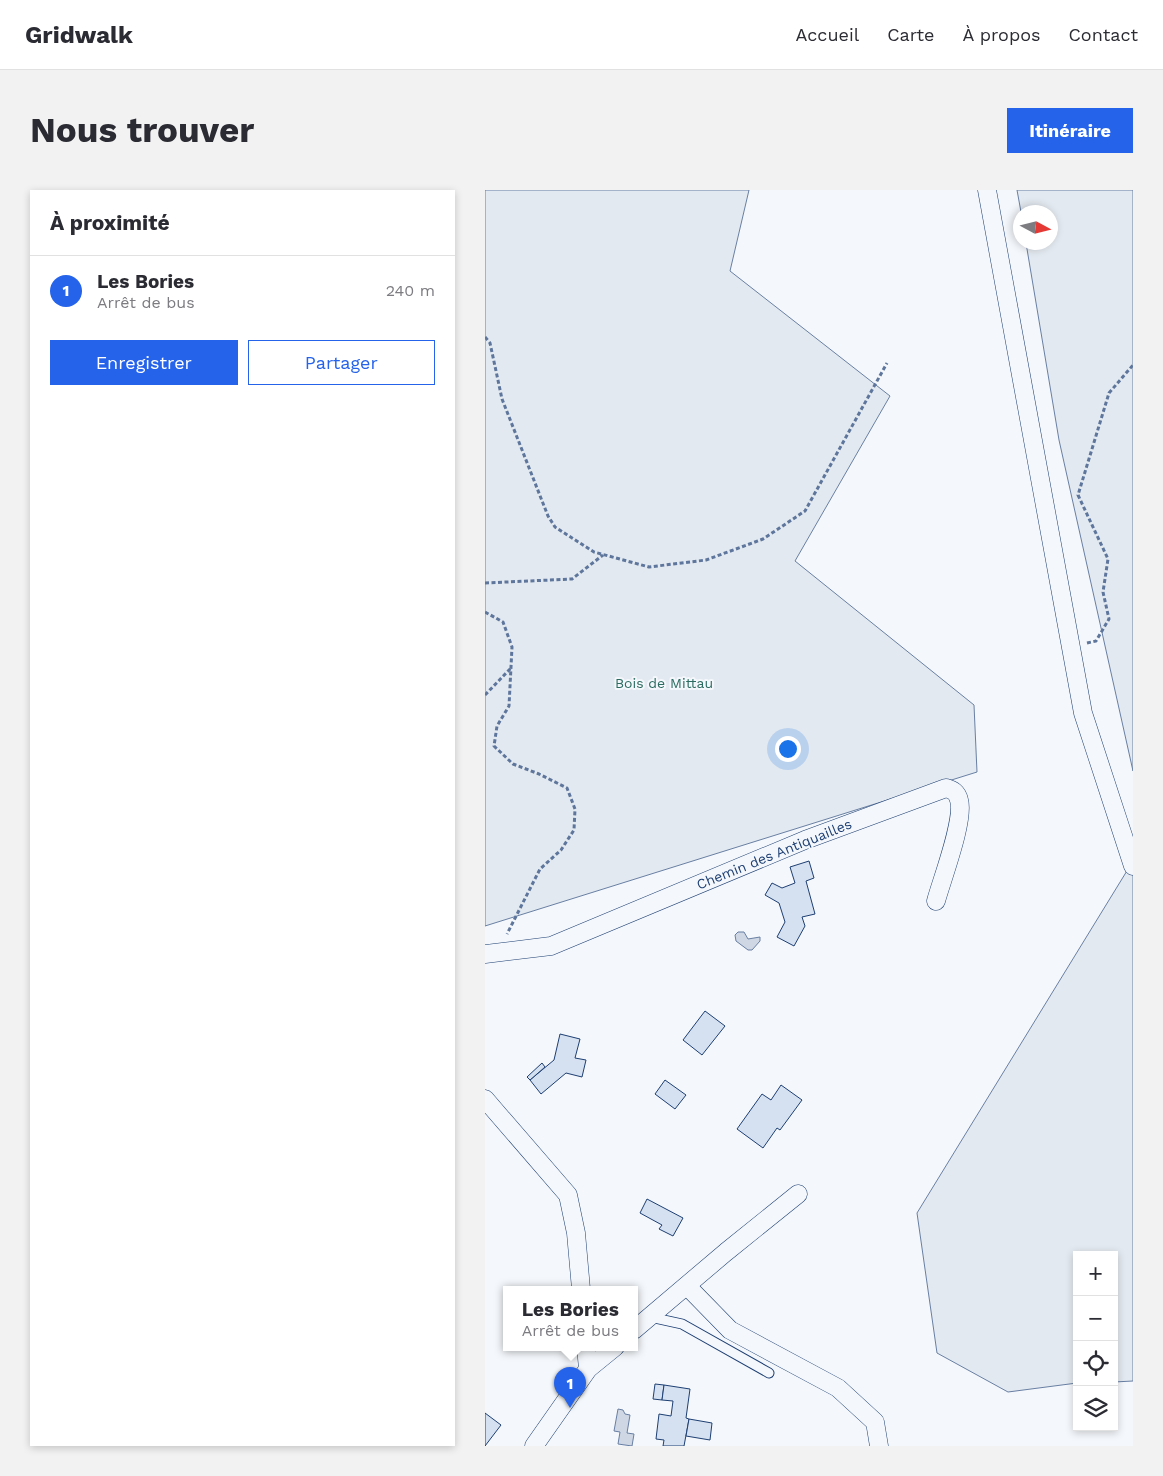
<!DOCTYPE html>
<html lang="fr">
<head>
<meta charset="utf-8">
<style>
	body { margin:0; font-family:"Work Sans",sans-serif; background:#f2f2f3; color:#2b2b33 }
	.controls { position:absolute; right:15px; bottom:15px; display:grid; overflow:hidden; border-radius:0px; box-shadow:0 2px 8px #0003 }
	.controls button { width:45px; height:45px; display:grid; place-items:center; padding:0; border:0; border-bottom:1px solid #e1e1e2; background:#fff; color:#2b2b33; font:25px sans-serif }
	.compass { position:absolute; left:528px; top:15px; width:45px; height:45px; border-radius:50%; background:#fff; box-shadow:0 2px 8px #0003; rotate:97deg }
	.you { position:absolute; left:302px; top:558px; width:18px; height:18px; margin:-12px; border:4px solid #fff; border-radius:50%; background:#1a73e8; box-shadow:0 0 0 8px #1a73e833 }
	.badge { display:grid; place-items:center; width:32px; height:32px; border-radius:50%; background:#2563eb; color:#fff; font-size:16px; font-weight:700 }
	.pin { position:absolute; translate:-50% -41px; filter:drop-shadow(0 1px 2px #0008) }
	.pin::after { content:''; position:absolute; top:26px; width:18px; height:15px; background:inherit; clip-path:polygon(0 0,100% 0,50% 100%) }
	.popup { position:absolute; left:18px; top:1096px; width:135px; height:65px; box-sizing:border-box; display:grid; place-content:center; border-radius:0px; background:#fff; filter:drop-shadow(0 1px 4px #0005); font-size:16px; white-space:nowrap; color:#7c7c81 }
	.popup b { font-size:19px; color:#2b2b33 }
	.popup::after { content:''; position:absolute; left:50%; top:100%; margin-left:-10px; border:10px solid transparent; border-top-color:#fff }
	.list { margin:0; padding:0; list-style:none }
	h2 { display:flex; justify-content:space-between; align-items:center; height:65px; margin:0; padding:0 20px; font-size:21px }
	h2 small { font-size:16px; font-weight:400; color:#7c7c81 }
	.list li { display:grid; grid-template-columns:32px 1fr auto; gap:15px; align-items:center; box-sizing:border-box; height:70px; padding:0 20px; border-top:1px solid #e1e1e2 }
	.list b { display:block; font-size:19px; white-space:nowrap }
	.list p { margin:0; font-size:16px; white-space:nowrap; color:#7c7c81 }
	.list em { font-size:16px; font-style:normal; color:#7c7c81 }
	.actions { display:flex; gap:10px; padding:15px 20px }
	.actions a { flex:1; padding:11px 0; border:1px solid #2563eb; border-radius:0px; text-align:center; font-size:18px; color:#2563eb }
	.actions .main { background:#2563eb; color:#fff }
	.icon { flex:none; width:28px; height:28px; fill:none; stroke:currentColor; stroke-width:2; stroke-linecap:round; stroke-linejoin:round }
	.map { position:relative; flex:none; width:648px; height:1256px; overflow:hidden; border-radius:0px }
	header { display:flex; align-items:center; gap:30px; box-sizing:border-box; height:70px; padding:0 25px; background:#fff; border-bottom:1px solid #e1e1e2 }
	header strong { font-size:24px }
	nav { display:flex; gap:28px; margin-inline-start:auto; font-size:18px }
	.intro { display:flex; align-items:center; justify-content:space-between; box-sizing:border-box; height:120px; padding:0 30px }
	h1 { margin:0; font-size:35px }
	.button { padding:12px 22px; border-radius:0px; background:#2563eb; color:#fff; font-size:18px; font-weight:700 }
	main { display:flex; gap:30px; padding:0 30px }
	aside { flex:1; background:#fff; border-radius:0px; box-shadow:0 2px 8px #0003 }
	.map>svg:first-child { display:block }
	.green { fill:#e3e9f0; stroke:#687fa3 }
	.water { fill:#cfd7e4; stroke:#687fa3 }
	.building { fill:#d5e0f0; stroke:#1d3f73 }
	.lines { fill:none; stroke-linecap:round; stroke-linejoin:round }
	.service-casing { stroke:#1d3f73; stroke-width:11 }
	.minor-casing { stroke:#1d3f73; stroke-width:19 }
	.path { stroke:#5e769c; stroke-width:3; stroke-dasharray:4 2.5; stroke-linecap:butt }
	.service { stroke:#f4f7fb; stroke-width:9 }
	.minor { stroke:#f4f7fb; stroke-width:18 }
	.labels { text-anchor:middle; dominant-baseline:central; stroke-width:4; stroke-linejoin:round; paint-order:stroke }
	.park-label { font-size:14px; fill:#2c6c60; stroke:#f4f7fb }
	.street-label { font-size:14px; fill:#1d3f73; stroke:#f4f7fb }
</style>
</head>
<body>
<header>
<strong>Gridwalk</strong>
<nav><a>Accueil</a><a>Carte</a><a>À propos</a><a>Contact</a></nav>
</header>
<div class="intro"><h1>Nous trouver</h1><a class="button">Itinéraire</a></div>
<main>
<aside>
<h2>À proximité<small></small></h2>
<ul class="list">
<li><span class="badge">1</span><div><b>Les Bories</b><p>Arrêt de bus</p></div><em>240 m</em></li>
</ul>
<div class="actions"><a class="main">Enregistrer</a><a>Partager</a></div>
</aside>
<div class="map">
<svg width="648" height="1256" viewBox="0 0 648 1256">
	<rect width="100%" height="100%" fill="#f4f7fb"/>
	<g class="green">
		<path d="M0,0H264L245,81L405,206L310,371L489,515L492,582L0,736Z"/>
		<path d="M532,0H648V581L574,250L541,53L566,52V22H536Z"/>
		<path d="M648,671V1191L629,1192V1065H592V1193L523,1202L452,1163L432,1023Z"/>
	</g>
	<g class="water">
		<path d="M253,742H259L263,749L275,747V751L267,760H263L251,751L250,745Z"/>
		<path d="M133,1219L138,1220L140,1224L145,1225L142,1243L149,1244L147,1256L133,1254L135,1242L129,1241Z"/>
	</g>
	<g class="building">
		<path d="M324,671L329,688L321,691L330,724L317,727L320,736L309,756L292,747L300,732L294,713L280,705L287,693L297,698L310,693L305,677Z"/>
		<path d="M220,821L240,836L217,865L198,850Z"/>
		<path d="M75,844L95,849L90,868L101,870L97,887L81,883L56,904L45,890L69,870Z"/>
		<path d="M57,873L60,877L45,890L42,887Z"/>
		<path d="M180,890L201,905L190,919L170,904Z"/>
		<path d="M296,895L317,910L295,940L292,938L278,958L252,939L277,904L286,910Z"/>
		<path d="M162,1009L198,1028L188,1046L174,1039L177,1035L155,1023Z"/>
		<path d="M170,1194L179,1195L177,1210L168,1209Z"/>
		<path d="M179,1195L205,1199L201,1228L204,1229L199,1256H178L179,1250L171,1249L174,1224L186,1226L188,1211L177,1210Z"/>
		<path d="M0,1223L16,1235L0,1256Z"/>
		<path d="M204,1229L227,1233L225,1250L201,1246Z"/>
	</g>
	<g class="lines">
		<defs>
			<path id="service" d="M165,1127L197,1134L284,1183"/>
			<g id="minor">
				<path d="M502,0L598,523L648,676"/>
				<path d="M0,764L66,756L320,650L461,598C468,600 472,602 474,610C480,629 457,689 451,711"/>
				<path d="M0,909L83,1005L91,1043L96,1099"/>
				<path d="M202,1096L245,1140L353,1198L390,1232L394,1256"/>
				<path d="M149,1140L241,1062L313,1004"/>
				<path d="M101,1157L103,1179"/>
				<path d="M49,1256L103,1179L130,1157"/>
			</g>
		</defs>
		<use href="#service" class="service-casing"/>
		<use href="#minor" class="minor-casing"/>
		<g class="path">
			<path d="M0,147L5,153L17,209L63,326L70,337L109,362L164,377L221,370L278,349L320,321L402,173"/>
			<path d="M0,393L87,389L118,365"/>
			<path d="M0,422L18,432L27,457L24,516L12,536L9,556L28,574L54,584L82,598L90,619L89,640L76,660L55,679L22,744"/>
			<path d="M602,453L611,451L624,429L618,402L623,369L593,305L624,203L648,175"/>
			<path d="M0,505L26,478"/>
		</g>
		<use href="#service" class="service"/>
		<use href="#minor" class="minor"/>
	</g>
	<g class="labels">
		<g class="park-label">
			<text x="179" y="493">Bois de Mittau</text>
		</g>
		<g class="street-label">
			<text transform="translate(289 664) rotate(-22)">Chemin des Antiquailles</text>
		</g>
	</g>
</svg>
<div class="controls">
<button>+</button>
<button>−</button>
<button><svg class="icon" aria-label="locate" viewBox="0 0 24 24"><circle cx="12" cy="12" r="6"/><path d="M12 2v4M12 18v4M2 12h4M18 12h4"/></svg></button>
<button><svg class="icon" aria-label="layers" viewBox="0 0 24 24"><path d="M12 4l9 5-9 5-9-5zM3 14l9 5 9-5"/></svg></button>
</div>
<svg class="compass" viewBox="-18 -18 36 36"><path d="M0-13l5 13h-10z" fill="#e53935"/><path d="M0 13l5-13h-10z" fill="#7c7c81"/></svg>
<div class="you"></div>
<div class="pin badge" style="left:85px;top:1218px">1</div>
<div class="popup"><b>Les Bories</b>Arrêt de bus</div>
</div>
</main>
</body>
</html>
